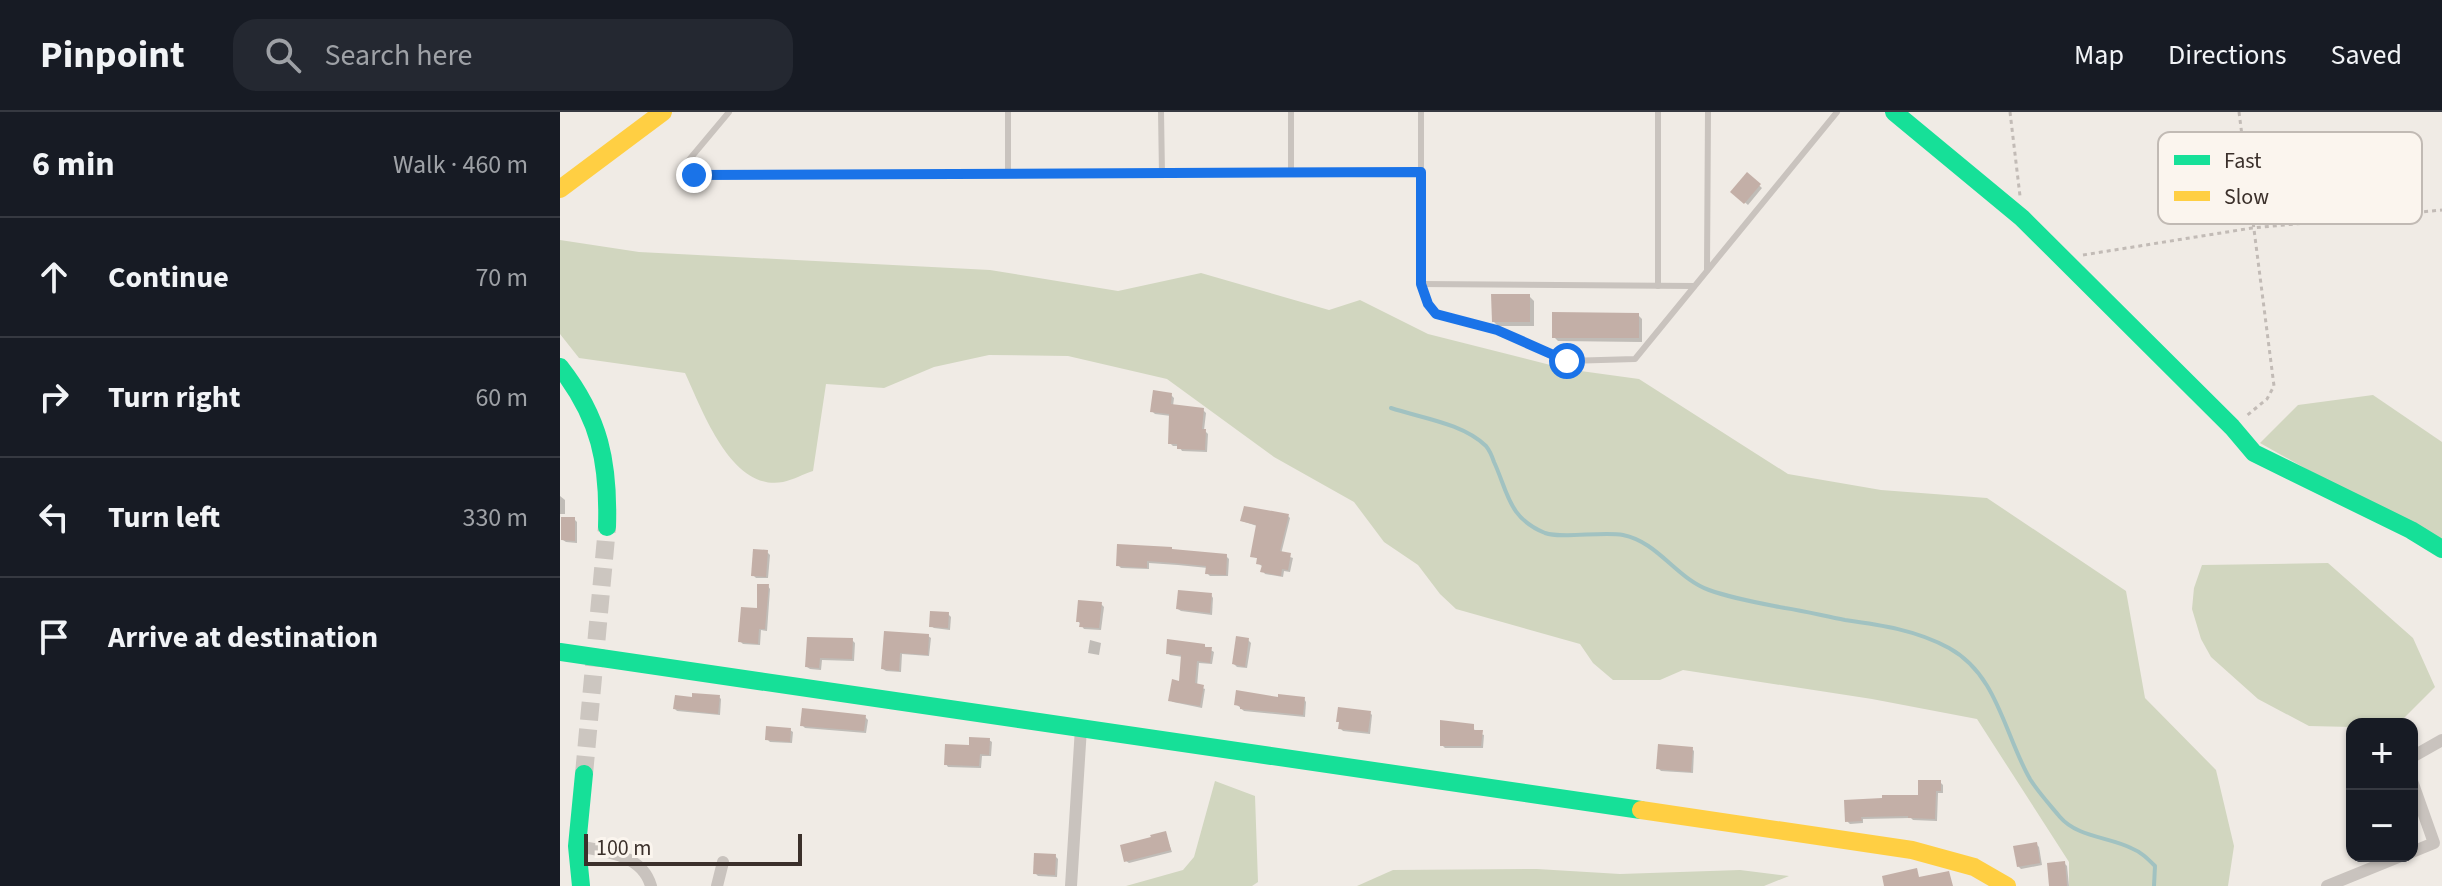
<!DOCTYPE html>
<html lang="en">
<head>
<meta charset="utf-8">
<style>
	body { margin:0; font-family:"Source Sans 3",sans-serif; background:#242831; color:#f1f3f6 }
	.controls { position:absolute; right:24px; bottom:24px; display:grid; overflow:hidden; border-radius:16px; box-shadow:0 2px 6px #0004 }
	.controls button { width:72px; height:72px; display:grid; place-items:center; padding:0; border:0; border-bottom:2px solid #363941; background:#171b24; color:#f1f3f6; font:40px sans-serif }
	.scale { position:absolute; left:24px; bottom:20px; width:218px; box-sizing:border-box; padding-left:8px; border:4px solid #3b302b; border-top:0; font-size:22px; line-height:28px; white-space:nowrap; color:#3b302b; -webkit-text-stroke:6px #fbf5ee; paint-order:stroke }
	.stop { position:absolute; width:24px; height:24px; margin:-18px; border:6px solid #1a73e8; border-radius:50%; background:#fff }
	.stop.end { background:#1a73e8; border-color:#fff; box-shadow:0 2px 8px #0008 }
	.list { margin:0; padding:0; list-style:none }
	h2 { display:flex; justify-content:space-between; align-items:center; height:104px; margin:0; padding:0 32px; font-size:34px }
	h2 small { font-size:26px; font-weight:400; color:#9ea1a6 }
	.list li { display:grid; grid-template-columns:52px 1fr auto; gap:24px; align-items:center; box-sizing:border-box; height:120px; padding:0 32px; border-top:2px solid #363941 }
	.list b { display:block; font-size:30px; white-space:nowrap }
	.list em { font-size:26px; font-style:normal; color:#9ea1a6 }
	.icon { flex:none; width:44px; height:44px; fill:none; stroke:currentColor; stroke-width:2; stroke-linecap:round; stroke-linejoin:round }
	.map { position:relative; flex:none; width:1882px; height:774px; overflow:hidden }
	header { display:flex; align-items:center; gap:48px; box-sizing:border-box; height:112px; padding:0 40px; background:#171b24; border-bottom:2px solid #363941 }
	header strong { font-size:38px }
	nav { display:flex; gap:44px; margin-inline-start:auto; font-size:28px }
	.search { width:560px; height:72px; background:#242831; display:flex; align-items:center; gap:20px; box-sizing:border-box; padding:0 28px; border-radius:24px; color:#9ea1a6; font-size:30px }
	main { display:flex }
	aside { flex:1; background:#171b24 }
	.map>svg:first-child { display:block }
	.green { fill:#d1d6bf }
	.shadow { fill:#0003 }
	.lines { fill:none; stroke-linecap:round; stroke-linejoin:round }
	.stream { stroke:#a1c2c1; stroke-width:4 }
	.building { fill:#c3afa7 }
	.secondary-tunnel { stroke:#ccc6c0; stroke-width:18; stroke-dasharray:18 9; stroke-linecap:butt }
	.path { stroke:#c2bbb6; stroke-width:3; stroke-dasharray:4 4; stroke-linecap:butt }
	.lane { stroke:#c9c3be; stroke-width:6 }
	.street { stroke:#c9c3be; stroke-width:12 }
	.fast { stroke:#16e098; stroke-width:18 }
	.slow { stroke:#ffcf43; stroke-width:18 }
	.route { stroke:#1a73e8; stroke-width:10 }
	.key { fill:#fbf5ee; stroke:#c1bab4; stroke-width:2 }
	.key-label { font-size:22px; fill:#3b302b }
</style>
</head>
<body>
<header>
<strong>Pinpoint</strong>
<div class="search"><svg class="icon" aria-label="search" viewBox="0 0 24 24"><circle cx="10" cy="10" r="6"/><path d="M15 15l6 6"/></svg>Search here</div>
<nav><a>Map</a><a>Directions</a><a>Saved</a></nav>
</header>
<main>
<aside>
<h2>6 min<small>Walk · 460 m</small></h2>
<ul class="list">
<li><svg class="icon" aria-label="ahead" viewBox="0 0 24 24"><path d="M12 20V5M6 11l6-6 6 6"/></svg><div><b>Continue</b></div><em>70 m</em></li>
<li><svg class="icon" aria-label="right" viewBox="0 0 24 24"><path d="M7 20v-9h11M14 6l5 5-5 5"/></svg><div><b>Turn right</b></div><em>60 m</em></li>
<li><svg class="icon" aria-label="left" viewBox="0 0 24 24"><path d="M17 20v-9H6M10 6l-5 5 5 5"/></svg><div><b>Turn left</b></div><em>330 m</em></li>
<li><svg class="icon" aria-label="arrive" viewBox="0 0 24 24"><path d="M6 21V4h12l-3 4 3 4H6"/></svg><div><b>Arrive at destination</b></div></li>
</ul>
</aside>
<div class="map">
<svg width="1882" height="774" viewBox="0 0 1882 774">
	<rect width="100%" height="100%" fill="#f0ebe5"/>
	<g class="green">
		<path d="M0,128L79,140L430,158L558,179L641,161L769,198L800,188L868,222L1006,257L1079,267L1228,362L1321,378L1427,386L1566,479L1585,586L1656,658L1674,734L1668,774H1509V750L1417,607L1312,587L1123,558L1100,568H1053L1033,551L1020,532L896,497L880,482L858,453L824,430L794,390L714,345L607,267L508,244L429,243L374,255L324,276L266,272L253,359C243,362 233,368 223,370C171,380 142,297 125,261L19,246L0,222Z"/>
		<path d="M1813,283L1882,330V433L1700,331L1738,293Z"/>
		<path d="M1768,451L1853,526L1875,575L1838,612H1792V615L1749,614L1698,587L1651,545L1641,527L1632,497L1634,476L1642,453Z"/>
		<path d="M655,669L695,684L698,770L692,774H566L623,758L634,745Z"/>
		<path d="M977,757L1060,762L1180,758L1229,764L1204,774H797L833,758Z"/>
	</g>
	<g class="shadow">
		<path d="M1187,63L1202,76L1188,93L1173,80Z"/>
		<path d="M969,184L974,189V214H938L934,210Z"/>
		<path d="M1078,203L1082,207V230L998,229L994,225Z"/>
		<path d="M611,283L614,286L613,294L643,298L646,301L644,318L648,322L647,340L622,339L619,334H613L610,331L611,304L595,302L592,299Z"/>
		<path d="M0,384L5,388V402H0Z"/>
		<path d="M728,404L730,406L721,442L733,446L730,460L724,459L723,465L705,462L703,459V455L698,451L699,447L692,444L697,414L682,409Z"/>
		<path d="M14,407L17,410V431L6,430L3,428Z"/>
		<path d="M559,434L666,444L669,447L668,464H650L647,461L648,456L618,453L589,451V457L561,456L558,453Z"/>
		<path d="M207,440L210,443L208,466H196L193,463Z"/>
		<path d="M208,474L210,477L207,519L201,518L200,533L183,532L180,529L199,499Z"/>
		<path d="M651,483L653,486L652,503L621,499L618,497Z"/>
		<path d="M541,492L544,495L541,518L524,517L518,509Z"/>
		<path d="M388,502L391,505L390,518L374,516L371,514Z"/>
		<path d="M326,521L368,524L371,526L369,544L342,542L341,560L326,559L323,557Z"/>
		<path d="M249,527L292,528L295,531L294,549L262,548L261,558L250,557L247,555Z"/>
		<path d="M530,528L541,531L539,543L528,541Z"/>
		<path d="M688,528L691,531L687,556L677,555L674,552Z"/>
		<path d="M644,534L654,540L652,552L639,551L637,574L645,577L642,596L613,590L610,588L620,571L623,545L610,543L608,541Z"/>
		<path d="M159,585L161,587L160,603L117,599L115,597Z"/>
		<path d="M720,587H744L746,590L745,605L684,599L676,592Z"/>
		<path d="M810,601L812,603L810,622L783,619L780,616Z"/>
		<path d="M305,605L308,608L306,621L245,616L242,613Z"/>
		<path d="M913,613L915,620L924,623L923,636H885L882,633Z"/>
		<path d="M230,618L233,620L232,631L210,630L207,627Z"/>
		<path d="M429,628L432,630L431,644H422L421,656L388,655L386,652L411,636Z"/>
		<path d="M1132,637L1134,639L1133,661L1101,659L1098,656Z"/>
		<path d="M1380,670L1383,673V681H1378L1377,709L1353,708L1351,706L1303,707V711L1290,712L1287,709L1360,685Z"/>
		<path d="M605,721L612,740L569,751L566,749Z"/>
		<path d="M1476,732L1479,735L1482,753L1461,757L1458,754Z"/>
		<path d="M495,744L498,747L497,765L478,764L475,761Z"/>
		<path d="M1504,751L1507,754L1509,774H1491Z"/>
	</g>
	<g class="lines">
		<path class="stream" d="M831,296C861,306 902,311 926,334C930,339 932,344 934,350C948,380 948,406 985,421C1002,427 1043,419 1063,423C1098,430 1116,466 1149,478C1174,487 1199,491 1225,496C1245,499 1264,504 1285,508C1321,513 1356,518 1389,536C1438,563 1444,622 1470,667C1478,680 1490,693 1500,705C1517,725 1549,725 1571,736C1581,740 1587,746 1595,754L1594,774"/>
	</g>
	<g class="building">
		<path d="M1187,60L1201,72L1184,92L1170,80Z"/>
		<path d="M931,182H970V210H932Z"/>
		<path d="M992,200L1079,201V226H992Z"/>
		<path d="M593,278L612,281L611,292L644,296L642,317H646L645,338L617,337V332H608L609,302L590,300Z"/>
		<path d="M684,394L729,402L720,439L731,441L728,458L722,457L721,464L700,460L702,453L696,452L697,446L690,445L696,413L680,409Z"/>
		<path d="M1,405H15V429L1,428Z"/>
		<path d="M557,432L612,435V437L667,442L666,463L645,462L646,454L614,451L587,449V456L556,454Z"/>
		<path d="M193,437L208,438L206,465L191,464Z"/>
		<path d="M197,472H209L205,517H199L198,532L178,530L181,495L197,496Z"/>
		<path d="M618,478L652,481L650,501L616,497Z"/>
		<path d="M518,488L542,490L539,516L519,515L520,510H516Z"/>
		<path d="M370,499L389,500L388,516L369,515Z"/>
		<path d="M324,519L369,522L368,543L340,541L339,559L321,557Z"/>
		<path d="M676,524L689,526L685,555L672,552Z"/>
		<path d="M247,525L293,526L292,547L260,546L259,556L245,555Z"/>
		<path d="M607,527L645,532V535H652L650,551L637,549L635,571L644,573L640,594L608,589L612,567L619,569L621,543L606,542Z"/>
		<path d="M676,578L718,585V582L745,585L743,603L680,597V594L674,593Z"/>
		<path d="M132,581L160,583L158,602L113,597L115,583L132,585Z"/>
		<path d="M778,595L811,599L808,620L778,617L779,610H776Z"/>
		<path d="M242,596L306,603L304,619L240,614Z"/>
		<path d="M880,608L914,612V618H923L921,634H880Z"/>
		<path d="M206,614L231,616L230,630L205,628Z"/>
		<path d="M409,625L430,626L429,643L420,642L419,654L384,653L385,632L409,633Z"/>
		<path d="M1098,632L1133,635L1131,660L1096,657Z"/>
		<path d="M1358,668H1381V679H1376L1375,707L1348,706V704L1301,705L1302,709L1285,710L1284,688L1322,686V683H1358Z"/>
		<path d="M606,719L611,738L564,750L560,733L591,725L590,723Z"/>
		<path d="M1477,730L1480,751L1457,755L1453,734Z"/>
		<path d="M474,741L496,742L495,763L473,762Z"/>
		<path d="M1505,749L1507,774H1489L1487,751Z"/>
		<path d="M1357,756L1359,765L1389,759L1393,774H1324L1322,764Z"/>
	</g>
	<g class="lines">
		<path class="secondary-tunnel" d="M24,662L47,415"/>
		<g class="path">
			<path d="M1450,0L1460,84"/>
			<path d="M1679,0L1714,274L1707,287L1685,305"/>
			<path d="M1523,143L1692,116L1882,98"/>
		</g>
		<g class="lane">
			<path d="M169,0L123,55L134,63L861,60"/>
			<path d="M601,0L602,62"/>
			<path d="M731,0V60"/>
			<path d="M861,0V172L868,192L876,202L937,218L1007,249L1075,247L1277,0"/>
			<path d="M448,62V0"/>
			<path d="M1147,158L1148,0"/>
			<path d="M861,172L1134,174"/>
			<path d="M1098,174V0"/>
		</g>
		<g class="street">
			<path d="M1852,645L1882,628"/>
			<path d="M1852,669L1874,731L1852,740"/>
			<path d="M17,734C44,739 82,742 91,774"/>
			<path d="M157,774L163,750"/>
			<path d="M511,774L521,616"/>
			<path d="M1767,774L1841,744"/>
		</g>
		<g class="fast">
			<path d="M1334,0L1462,106L1672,315L1694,341L1851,418L1882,437"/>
			<path d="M0,255C40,306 49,351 47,415"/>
			<path d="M0,540L1081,698"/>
			<path d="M21,774L17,734L24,662"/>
		</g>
		<g class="slow">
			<path d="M0,77L103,0"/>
			<path d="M1081,698L1352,738L1414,755L1447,774"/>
		</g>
	</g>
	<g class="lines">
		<path class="route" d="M134,63L861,60V172L868,192L876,202L937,218L1007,249"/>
	</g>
	<rect x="1598" y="20" width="264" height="92" rx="12" class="key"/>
	<rect x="1614" y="43" width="36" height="10" fill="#16e098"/>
	<rect x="1614" y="79" width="36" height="10" fill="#ffcf43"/>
	<g class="key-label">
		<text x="1664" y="56">Fast</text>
		<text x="1664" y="92">Slow</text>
	</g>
</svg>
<div class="controls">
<button>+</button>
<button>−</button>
</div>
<div class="scale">100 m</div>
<div class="stop" style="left:1007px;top:249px"></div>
<div class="stop end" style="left:134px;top:63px"></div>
</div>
</main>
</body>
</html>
